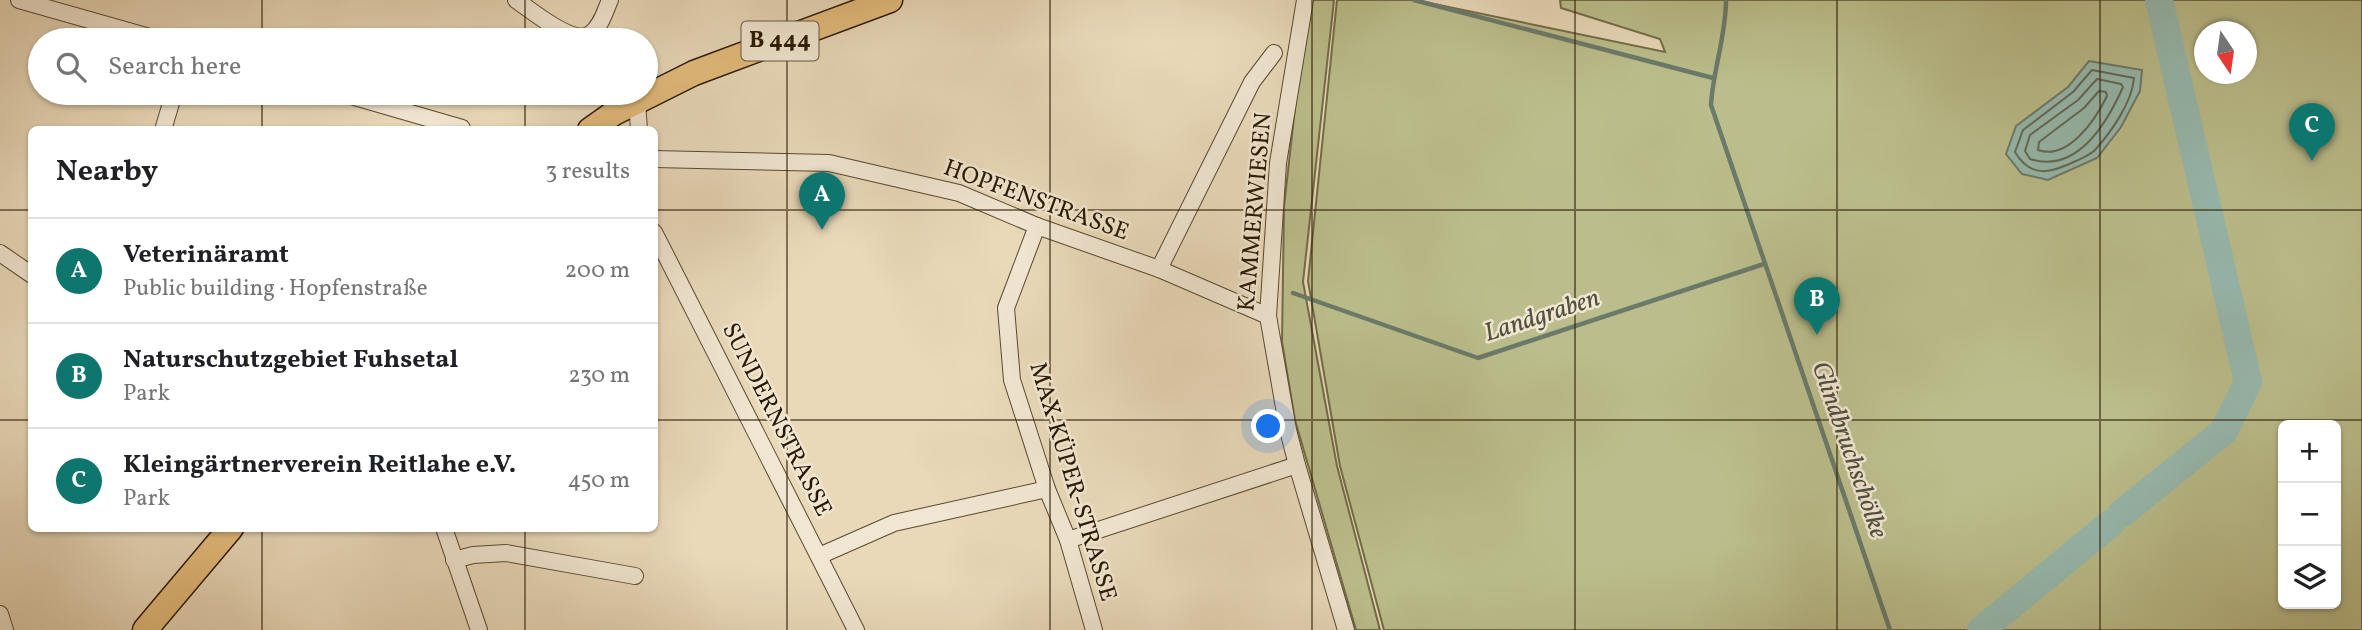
<!DOCTYPE html>
<html lang="en">
<head>
<meta charset="utf-8">
<style>
	body { margin:0; font-family:Vollkorn,serif; background:#f2f2f2; color:#202124 }
	.controls { position:absolute; right:21px; bottom:21px; display:grid; overflow:hidden; border-radius:10px; box-shadow:0 2px 5px #0004 }
	.controls button { width:63px; height:63px; display:grid; place-items:center; padding:0; border:0; border-bottom:2px solid #e0e0e0; background:#fff; color:#202124; font:35px sans-serif }
	.compass { position:absolute; left:2194px; top:21px; width:63px; height:63px; border-radius:50%; background:#fff; box-shadow:0 2px 5px #0004; rotate:167deg }
	.you { position:absolute; left:1269px; top:427px; width:24px; height:24px; margin:-18px; border:5px solid #fff; border-radius:50%; background:#1a73e8; box-shadow:0 0 0 10px #1a73e833 }
	.badge { display:grid; place-items:center; width:46px; height:46px; border-radius:50%; background:#0f766e; color:#fff; font-size:23px; font-weight:700 }
	.pin { position:absolute; translate:-50% -58px; filter:drop-shadow(0 2px 4px #0008) }
	.pin::after { content:''; position:absolute; top:37px; width:24px; height:21px; background:inherit; clip-path:polygon(0 0,100% 0,50% 100%) }
	.list { margin:0; padding:0; list-style:none }
	h2 { display:flex; justify-content:space-between; align-items:center; height:91px; margin:0; padding:0 28px; font-size:30px }
	h2 small { font-size:23px; font-weight:400; color:#757577 }
	.list li { display:grid; grid-template-columns:46px 1fr auto; gap:21px; align-items:center; box-sizing:border-box; height:105px; padding:0 28px; border-top:2px solid #e0e0e0 }
	.list b { display:block; font-size:26px; white-space:nowrap }
	.list p { margin:0; font-size:23px; white-space:nowrap; color:#757577 }
	.list em { font-size:23px; font-style:normal; color:#757577 }
	.icon { flex:none; width:38px; height:38px; fill:none; stroke:currentColor; stroke-width:2; stroke-linecap:round; stroke-linejoin:round }
	.map { position:relative; flex:none; width:2362px; height:630px; overflow:hidden }
	.search { position:absolute; background:#fff; box-shadow:0 2px 5px #0004; left:28px; top:28px; width:630px; height:77px; display:flex; align-items:center; gap:18px; box-sizing:border-box; padding:0 24px; border-radius:38px; color:#757577; font-size:26px }
	.panel { position:absolute; background:#fff; box-shadow:0 2px 5px #0004; left:28px; top:126px; width:630px; height:406px; border-radius:10px }
	.map>svg:first-child { display:block }
	.green { fill:#bbbe8c; stroke:#726c47; stroke-width:2; fill-rule:evenodd }
	.water { fill:#97baaf; stroke:#6b7a6a; stroke-width:2 }
	.lines { fill:none; stroke-linecap:round; stroke-linejoin:round }
	.shore { stroke:#606a58; stroke-width:2 }
	.stream { stroke:#6b7a6a; stroke-width:4.5 }
	.river { stroke:#97baaf; stroke-width:28 }
	.street-casing { stroke:#594930; stroke-width:18 }
	.primary-casing { stroke:#291902; stroke-width:27 }
	.street { stroke:#f1e6d2; stroke-width:16 }
	.primary { stroke:#e4bc7c; stroke-width:24 }
	.grid { fill:none; stroke:#291902; stroke-width:2; stroke-opacity:0.55 }
	.labels { text-anchor:middle; dominant-baseline:central; stroke-width:5; stroke-linejoin:round; paint-order:stroke }
	.shield { fill:#f1e6d2; stroke:#655640; stroke-width:2 }
	.shield-label { font-size:23px; font-weight:bold; fill:#291902 }
	.street-label { font-size:24px; fill:#291902; stroke:#f1e6d2 }
	.water-label { font-size:26px; font-style:italic; fill:#50513f; stroke:#f1e6d2 }
</style>
</head>
<body>
<div class="map">
<svg width="2362" height="630" viewBox="0 0 2362 630">
	<rect width="100%" height="100%" fill="#e9d9b9"/>
	<filter id="stains"><feTurbulence type="fractalNoise" baseFrequency=".00286" numOctaves="4"/><feColorMatrix values="0 0 0 0 .2 0 0 0 0 .09 0 0 0 0 .02 0 0 0 .5 -.17"/></filter>
	<radialGradient id="worn" r=".72"><stop offset=".6" stop-color="#630" stop-opacity="0"/><stop offset="1" stop-color="#630" stop-opacity=".3"/></radialGradient>
	<g class="green">
		<path d="M1311,0H1334L1303,282L1337,466L1380,630H1356L1295,420L1282,342L1284,207L1299,72Z"/>
		<path d="M1337,0H1415L1665,52L1660,39L1561,8L1560,0H2362V630H1384L1340,466L1308,281ZM2204,32H2246V74H2204ZM2283,425H2336V604H2283Z"/>
	</g>
	<path class="water" d="M2089,61L2142,70L2140,91L2121,127L2097,158L2048,180L2022,174L2006,154L2016,126L2068,87Z"/>
	<g class="lines">
		<g class="shore">
			<path d="M2092,70L2134,78C2132,103 2111,132 2095,150C2090,155 2082,158 2076,161C2051,173 2031,179 2015,152L2023,130L2073,92Z"/>
			<path d="M2097,79L2121,84L2123,87C2107,123 2077,174 2030,159L2025,151L2030,135L2078,100Z"/>
			<path d="M2099,91L2106,92L2107,96C2096,119 2068,161 2038,150L2039,142L2084,108Z"/>
		</g>
		<g class="stream">
			<path d="M1414,0L1713,78"/>
			<path d="M1726,0C1726,36 1713,70 1711,105L1890,630"/>
			<path d="M1293,293L1478,358L1764,264"/>
		</g>
		<g class="river">
			<path d="M2121,514L2224,431L2248,382L2159,0"/>
			<path d="M1981,630L2111,523"/>
		</g>
		<defs>
			<g id="street">
				<path d="M19,0L160,40"/>
				<path d="M516,0C531,10 573,46 590,34C601,27 605,11 610,0"/>
				<path d="M1305,0L1278,163L1268,316L1288,430L1297,465L1346,630"/>
				<path d="M341,93L462,128"/>
				<path d="M637,101L639,130"/>
				<path d="M163,130L174,93"/>
				<path d="M654,159L829,163L959,193L1037,226L1159,269L1268,316"/>
				<path d="M1037,226L1006,308L1012,380L1047,489L1068,540L1094,630"/>
				<path d="M654,232L856,630"/>
				<path d="M0,253L32,275"/>
				<path d="M1159,269L1252,82L1274,53"/>
				<path d="M444,528L479,630"/>
				<path d="M1068,540L1297,465"/>
				<path d="M819,556L894,523L1047,489"/>
				<path d="M454,560L473,555L506,553L635,576"/>
				<path d="M0,614L5,630"/>
			</g>
			<g id="primary">
				<path d="M590,130L614,113L694,73L890,0"/>
				<path d="M145,630L231,528"/>
			</g>
		</defs>
		<use href="#street" class="street-casing"/>
		<use href="#primary" class="primary-casing"/>
		<use href="#street" class="street"/>
		<use href="#primary" class="primary"/>
	</g>
	<path class="grid" d="M262,0V40M525,0V40M787,0V630M1050,0V630M1312,0V630M1575,0V630M1837,0V630M2100,0V630M262,93V130M525,93V130M0,210H32M654,210H2362M0,420H32M654,420H2362M262,528V630M525,528V630"/>
	<g class="labels">
		<rect class="shield" x="741.5" y="21.5" width="77" height="39" rx="5"/>
		<g class="shield-label">
			<text x="780" y="41">B 444</text>
		</g>
		<g class="street-label">
			<text transform="translate(1036 201) rotate(20)">HOPFENSTRASSE</text>
			<text transform="translate(1256 212) rotate(-85)">KAMMERWIESEN</text>
			<text transform="translate(776 420) rotate(63)">SUNDERNSTRASSE</text>
			<text transform="translate(1072 482) rotate(73)">MAX-KÜPER-STRASSE</text>
		</g>
		<g class="water-label">
			<text transform="translate(1542 316) rotate(-18)">Landgraben</text>
			<text transform="translate(1849 450) rotate(71)">Glindbruchschölke</text>
		</g>
	</g>
	<rect width="100%" height="100%" filter="url(#stains)"/>
	<rect width="100%" height="100%" fill="url(#worn)"/>
</svg>
<div class="controls">
<button>+</button>
<button>−</button>
<button><svg class="icon" aria-label="layers" viewBox="0 0 24 24"><path d="M12 4l9 5-9 5-9-5zM3 14l9 5 9-5"/></svg></button>
</div>
<svg class="compass" viewBox="-18 -18 36 36"><path d="M0-13l5 13h-10z" fill="#e53935"/><path d="M0 13l5-13h-10z" fill="#757577"/></svg>
<div class="you"></div>
<div class="pin badge" style="left:822px;top:230px">A</div>
<div class="pin badge" style="left:1817px;top:335px">B</div>
<div class="pin badge" style="left:2312px;top:161px">C</div>
<div class="search"><svg class="icon" aria-label="search" viewBox="0 0 24 24"><circle cx="10" cy="10" r="6"/><path d="M15 15l6 6"/></svg>Search here</div>
<section class="panel">
<h2>Nearby<small>3 results</small></h2>
<ul class="list">
<li><span class="badge">A</span><div><b>Veterinäramt</b><p>Public building · Hopfenstraße</p></div><em>200 m</em></li>
<li><span class="badge">B</span><div><b>Naturschutzgebiet Fuhsetal</b><p>Park</p></div><em>230 m</em></li>
<li><span class="badge">C</span><div><b>Kleingärtnerverein Reitlahe e.V.</b><p>Park</p></div><em>450 m</em></li>
</ul>
</section>
</div>
</body>
</html>
